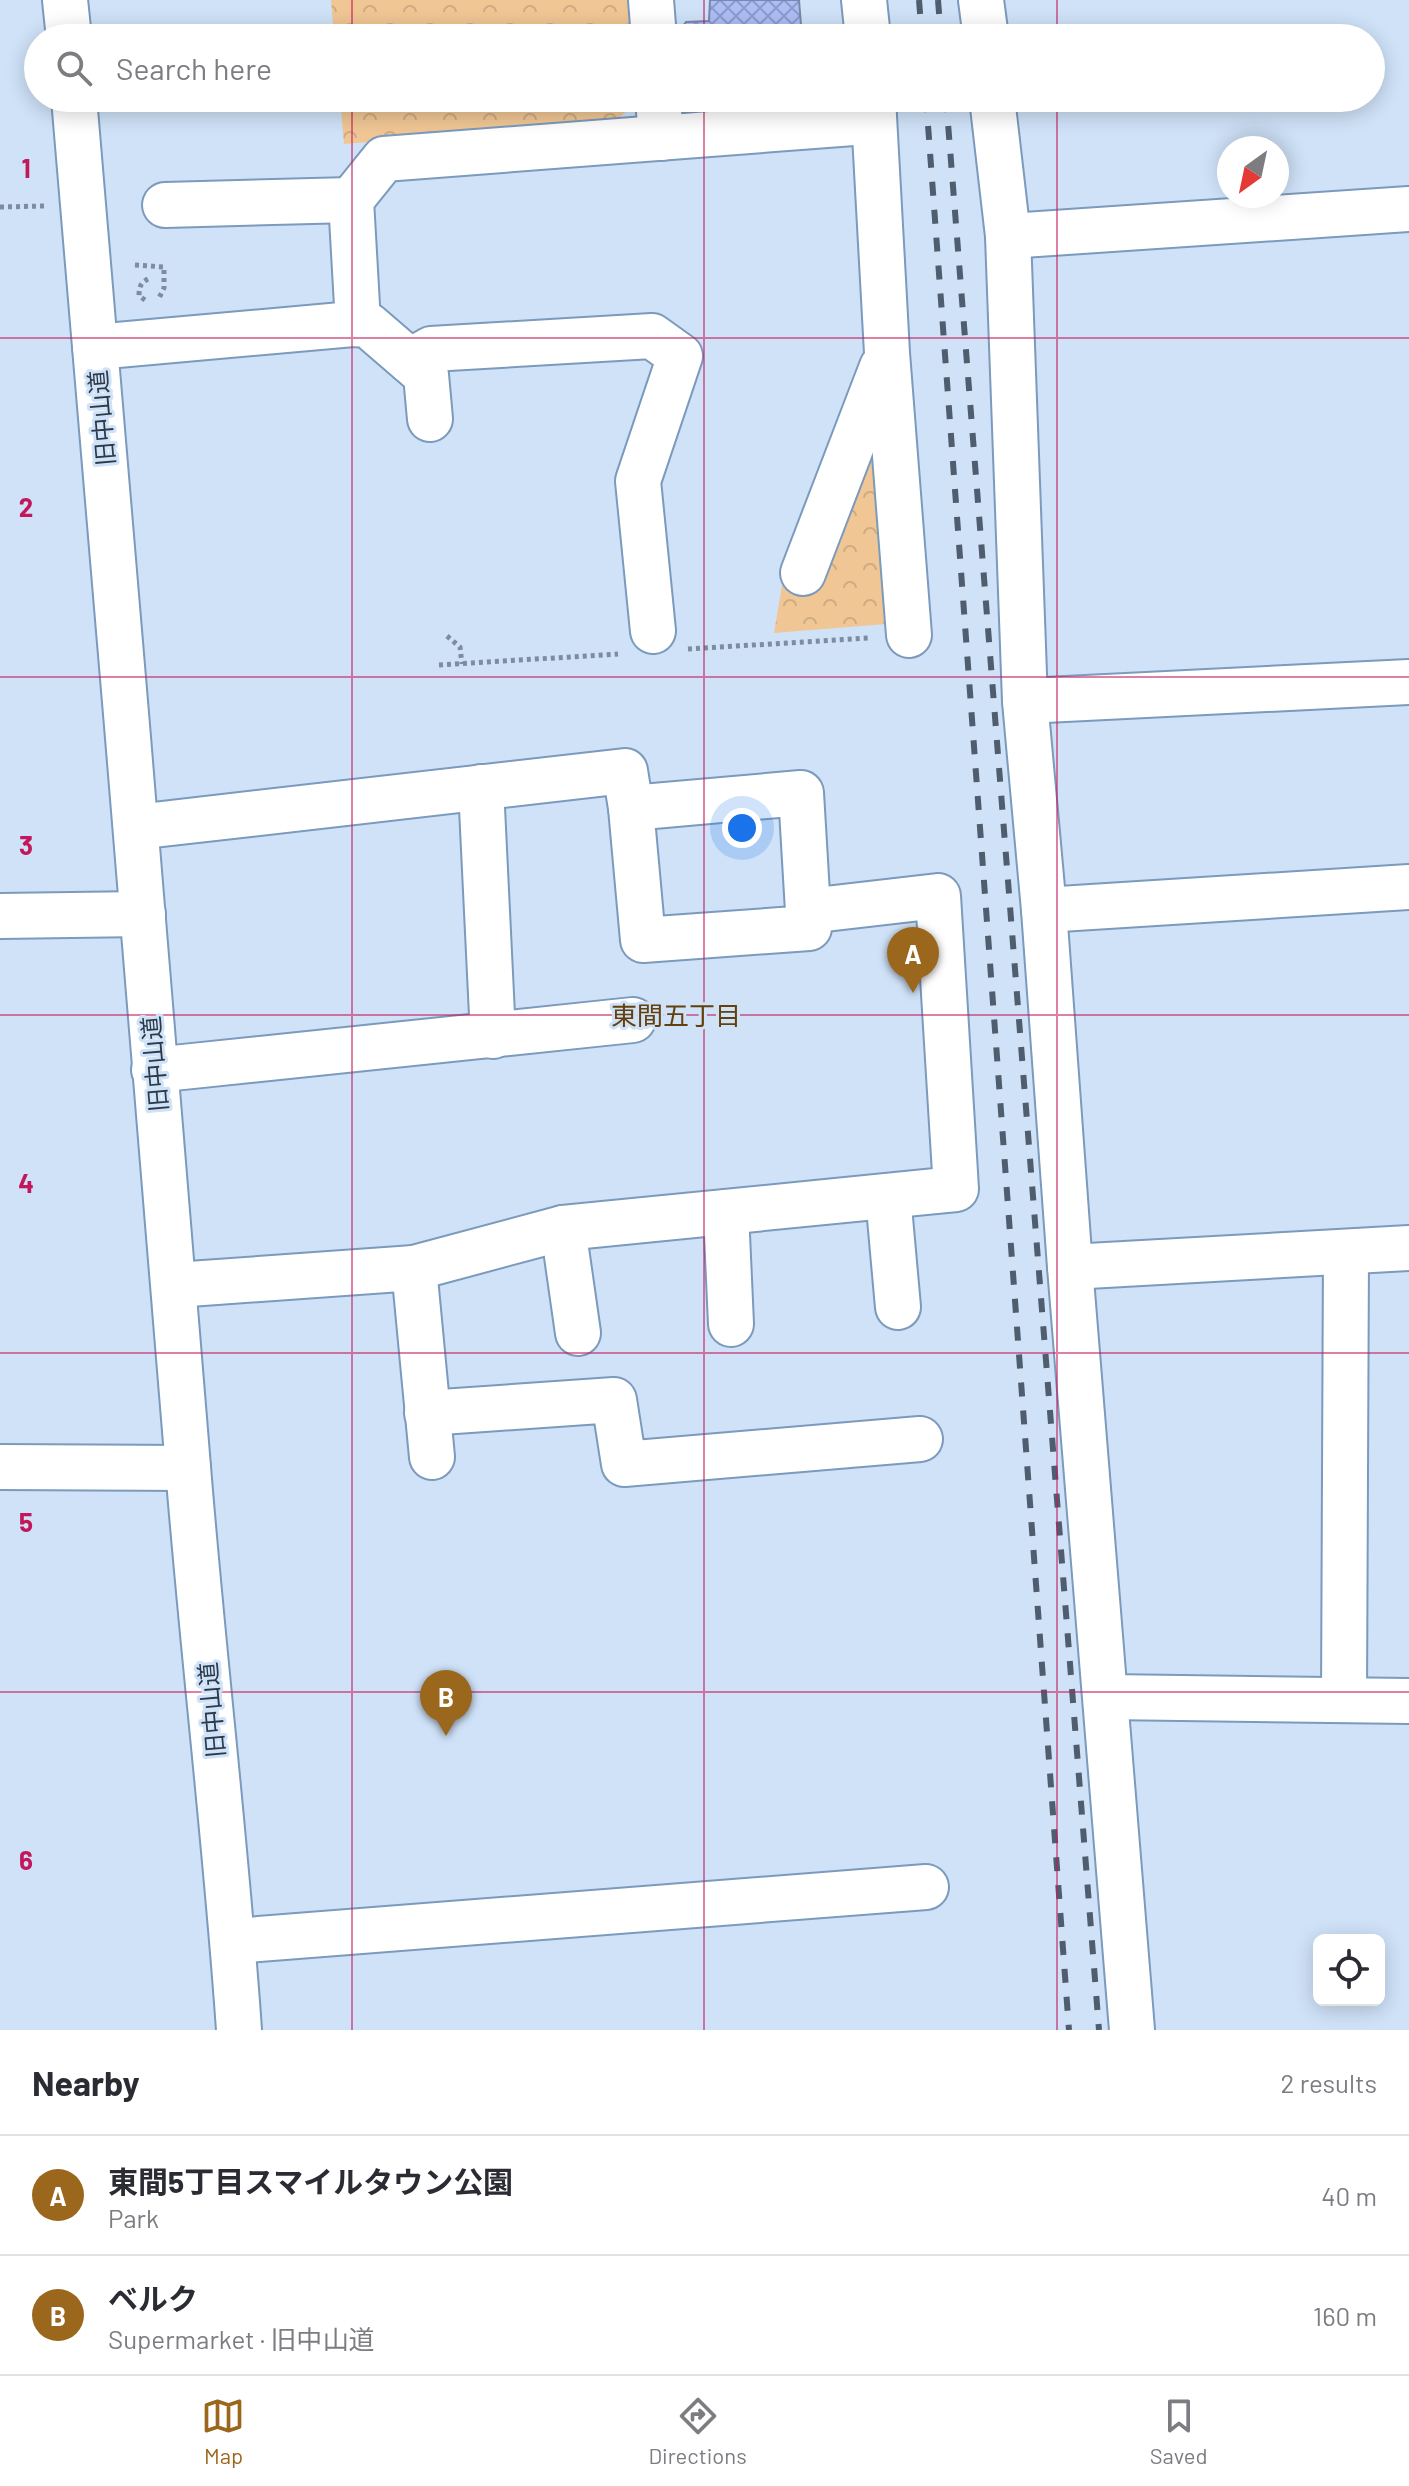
<!DOCTYPE html>
<html lang="en">
<head>
<meta charset="utf-8">
<style>
	body { margin:0; font-family:Barlow,"Noto Sans JP",sans-serif; background:#f2f2f3; color:#2b2b33 }
	.controls { position:absolute; right:24px; bottom:24px; display:grid; overflow:hidden; border-radius:12px; box-shadow:0 4px 20px #0003 }
	.controls button { width:72px; height:72px; display:grid; place-items:center; padding:0; border:0; border-bottom:2px solid #e1e1e2; background:#fff; color:#2b2b33; font:40px sans-serif }
	.compass { position:absolute; left:1217px; top:136px; width:72px; height:72px; border-radius:50%; background:#fff; box-shadow:0 4px 20px #0003; rotate:213deg }
	.you { position:absolute; left:742px; top:828px; width:28px; height:28px; margin:-20px; border:6px solid #fff; border-radius:50%; background:#1a73e8; box-shadow:0 0 0 12px #1a73e833 }
	.badge { display:grid; place-items:center; width:52px; height:52px; border-radius:50%; background:#9a671c; color:#fff; font-size:26px; font-weight:700 }
	.pin { position:absolute; translate:-50% -66px; filter:drop-shadow(0 2px 4px #0008) }
	.pin::after { content:''; position:absolute; top:42px; width:28px; height:24px; background:inherit; clip-path:polygon(0 0,100% 0,50% 100%) }
	.list { margin:0; padding:0; list-style:none }
	h2 { display:flex; justify-content:space-between; align-items:center; height:104px; margin:0; padding:0 32px; font-size:34px }
	h2 small { font-size:26px; font-weight:400; color:#7c7c81 }
	.list li { display:grid; grid-template-columns:52px 1fr auto; gap:24px; align-items:center; box-sizing:border-box; height:120px; padding:0 32px; border-top:2px solid #e1e1e2 }
	.list b { display:block; font-size:30px; white-space:nowrap }
	.list p { margin:0; font-size:26px; white-space:nowrap; color:#7c7c81 }
	.list em { font-size:26px; font-style:normal; color:#7c7c81 }
	.icon { flex:none; width:44px; height:44px; fill:none; stroke:currentColor; stroke-width:2; stroke-linecap:round; stroke-linejoin:round }
	.map { position:relative; flex:none; width:1409px; height:2030px; overflow:hidden }
	.search { position:absolute; background:#fff; box-shadow:0 4px 20px #0003; left:24px; right:24px; top:24px; height:88px; display:flex; align-items:center; gap:20px; box-sizing:border-box; padding:0 28px; border-radius:44px; color:#7c7c81; font-size:30px }
	.sheet { height:344px; background:#fff }
	nav { display:flex; justify-content:space-around; align-items:center; box-sizing:border-box; height:112px; border-top:2px solid #e1e1e2; background:#fff; font-size:22px; color:#7c7c81 }
	nav a { display:grid; justify-items:center; gap:4px }
	nav .on { color:#9a671c }
	.map>svg:first-child { display:block }
	.forest { fill:url(#forest-crowns) }
	.building { fill:url(#building-cross-hatch); stroke:#7a86ad; stroke-width:2 }
	.lines { fill:none; stroke-linecap:round; stroke-linejoin:round }
	.minor-casing { stroke:#7b9abc; stroke-width:48 }
	.major-casing { stroke:#7b9abc; stroke-width:48 }
	.path { stroke:#7d8da0; stroke-width:5; stroke-dasharray:4 4; stroke-linecap:butt }
	.minor { stroke:#fff; stroke-width:44 }
	.major { stroke:#fff; stroke-width:44 }
	.rail { stroke:#4f5d6e; stroke-width:6; stroke-dasharray:14 14; stroke-linecap:butt }
	.grid { fill:none; stroke:#c2185b; stroke-width:2; stroke-opacity:0.55 }
	.labels { text-anchor:middle; dominant-baseline:central; stroke-width:6; stroke-linejoin:round; paint-order:stroke }
	.street-label { font-size:24px; fill:#2c3948; stroke:#cfe2f8 }
	.neighbourhood-label { font-size:26px; fill:#63410c; stroke:#cfe2f8 }
	.grid-label { font-size:26px; text-anchor:middle; font-weight:bold; fill:#c2185b; stroke:#cfe2f8; stroke-width:6; stroke-linejoin:round; paint-order:stroke }
</style>
</head>
<body>
<div class="map">
<svg width="1409" height="2030" viewBox="0 0 1409 2030">
	<defs>
		<pattern id="forest-crowns" width="20" height="18" patternUnits="userSpaceOnUse" patternTransform="scale(2)"><rect width="20" height="18" fill="#f0c694"/><path d="M2 6a3 3 0 1 1 6 0M12 15a3 3 0 1 1 6 0" fill="none" stroke="#ceab81"/></pattern>
		<pattern id="building-cross-hatch" width="8" height="8" patternUnits="userSpaceOnUse" patternTransform="scale(2)"><rect width="8" height="8" fill="#adbef7"/><path d="M0 0l8 8M0 8l8-8" fill="none" stroke="#8d9bca"/></pattern>
	</defs>
	<rect width="100%" height="100%" fill="#cfe2f8"/>
	<g class="forest">
		<path d="M331,0H633L636,38H334Z"/>
		<path d="M340,98H634L629,109L614,122L344,144Z"/>
		<path d="M878,407L899,623L774,633L784,574Z"/>
	</g>
	<path class="building" d="M710,0H799L802,38H688L683,35V26L686,22L709,21Z"/>
	<g class="lines">
		<defs>
			<g id="minor">
				<path d="M651,0L654,38"/>
				<path d="M864,0L868,38"/>
				<path d="M981,0L986,38"/>
				<path d="M658,98L661,138"/>
				<path d="M873,98L887,353L909,635"/>
				<path d="M992,98L1008,236L1025,701L1044,910L1070,1267L1132,2030"/>
				<path d="M165,205L351,200"/>
				<path d="M1008,236L1409,209"/>
				<path d="M358,323L351,200L384,159L853,123"/>
				<path d="M95,347L353,324L368,325L426,375L430,419"/>
				<path d="M410,361L431,349L652,336L680,356L638,481L653,631"/>
				<path d="M803,573L882,367"/>
				<path d="M1025,701L1409,682"/>
				<path d="M481,787L493,1036"/>
				<path d="M136,827L625,771L631,808"/>
				<path d="M1044,910L1409,887"/>
				<path d="M0,916L143,914"/>
				<path d="M154,1070L633,1020"/>
				<path d="M888,1196L898,1307"/>
				<path d="M726,1212L731,1324"/>
				<path d="M563,1228L578,1333"/>
				<path d="M1070,1267L1409,1248"/>
				<path d="M414,1268L432,1457"/>
				<path d="M175,1285L414,1268L563,1228L956,1189L938,896L808,911L809,928L643,940L631,808L801,793L808,911"/>
				<path d="M427,1413L614,1400L624,1464L920,1439"/>
				<path d="M0,1467L188,1468"/>
				<path d="M1107,1697L1409,1701"/>
				<path d="M1344,1699L1346,1252"/>
				<path d="M233,1941L926,1887"/>
			</g>
			<g id="major">
				<path d="M65,0L69,38"/>
				<path d="M74,98C113,554 151,1011 188,1467C203,1655 226,1842 239,2030"/>
			</g>
		</defs>
		<use href="#minor" class="minor-casing"/>
		<use href="#major" class="major-casing"/>
		<g class="path">
			<path d="M0,207L44,206"/>
			<path d="M135,265L164,267V288L159,298"/>
			<path d="M145,300L139,296C139,286 141,282 150,278"/>
			<path d="M447,636L460,647L462,664"/>
			<path d="M688,649L869,638"/>
			<path d="M439,665L618,654"/>
		</g>
		<use href="#minor" class="minor"/>
		<use href="#major" class="major"/>
		<g class="rail">
			<path d="M919,0L922,38"/>
			<path d="M938,0L941,38"/>
			<path d="M926,98L1069,2030"/>
			<path d="M946,98L1099,2030"/>
		</g>
	</g>
	<path class="grid" d="M352,0V38M704,0V38M1057,0V38M352,98V2030M704,98V2030M1057,98V2030M0,338H1409M0,677H1409M0,1015H1409M0,1353H1409M0,1692H1409"/>
	<g class="labels">
		<g class="street-label">
			<text transform="translate(101 418) rotate(-95)">旧中山道</text>
			<text transform="translate(154 1064) rotate(-95)">旧中山道</text>
			<text transform="translate(211 1710) rotate(-95)">旧中山道</text>
		</g>
		<g class="neighbourhood-label">
			<text x="676" y="1014">東間五丁目</text>
		</g>
	</g>
	<g class="grid-label">
		<text x="26" y="178">1</text>
		<text x="26" y="517">2</text>
		<text x="26" y="855">3</text>
		<text x="26" y="1193">4</text>
		<text x="26" y="1532">5</text>
		<text x="26" y="1870">6</text>
	</g>
</svg>
<div class="controls">
<button><svg class="icon" aria-label="locate" viewBox="0 0 24 24"><circle cx="12" cy="12" r="6"/><path d="M12 2v4M12 18v4M2 12h4M18 12h4"/></svg></button>
</div>
<svg class="compass" viewBox="-18 -18 36 36"><path d="M0-13l5 13h-10z" fill="#e53935"/><path d="M0 13l5-13h-10z" fill="#7c7c81"/></svg>
<div class="you"></div>
<div class="pin badge" style="left:913px;top:993px">A</div>
<div class="pin badge" style="left:446px;top:1736px">B</div>
<div class="search"><svg class="icon" aria-label="search" viewBox="0 0 24 24"><circle cx="10" cy="10" r="6"/><path d="M15 15l6 6"/></svg>Search here</div>
</div>
<section class="sheet">
<h2>Nearby<small>2 results</small></h2>
<ul class="list">
<li><span class="badge">A</span><div><b>東間5丁目スマイルタウン公園</b><p>Park</p></div><em>40 m</em></li>
<li><span class="badge">B</span><div><b>ベルク</b><p>Supermarket · 旧中山道</p></div><em>160 m</em></li>
</ul>
</section>
<nav>
<a class="on"><svg class="icon" aria-label="map" viewBox="0 0 24 24"><path d="M3 6l6-2 6 2 6-2v14l-6 2-6-2-6 2zM9 4v14M15 6v14"/></svg>Map</a>
<a><svg class="icon" aria-label="directions" viewBox="0 0 24 24"><path d="M12 3l9 9-9 9-9-9zM9 14v-3h6M13 9l2 2-2 2"/></svg>Directions</a>
<a><svg class="icon" aria-label="saved" viewBox="0 0 24 24"><path d="M7 4h10v16l-5-4-5 4z"/></svg>Saved</a>
</nav>
</body>
</html>
